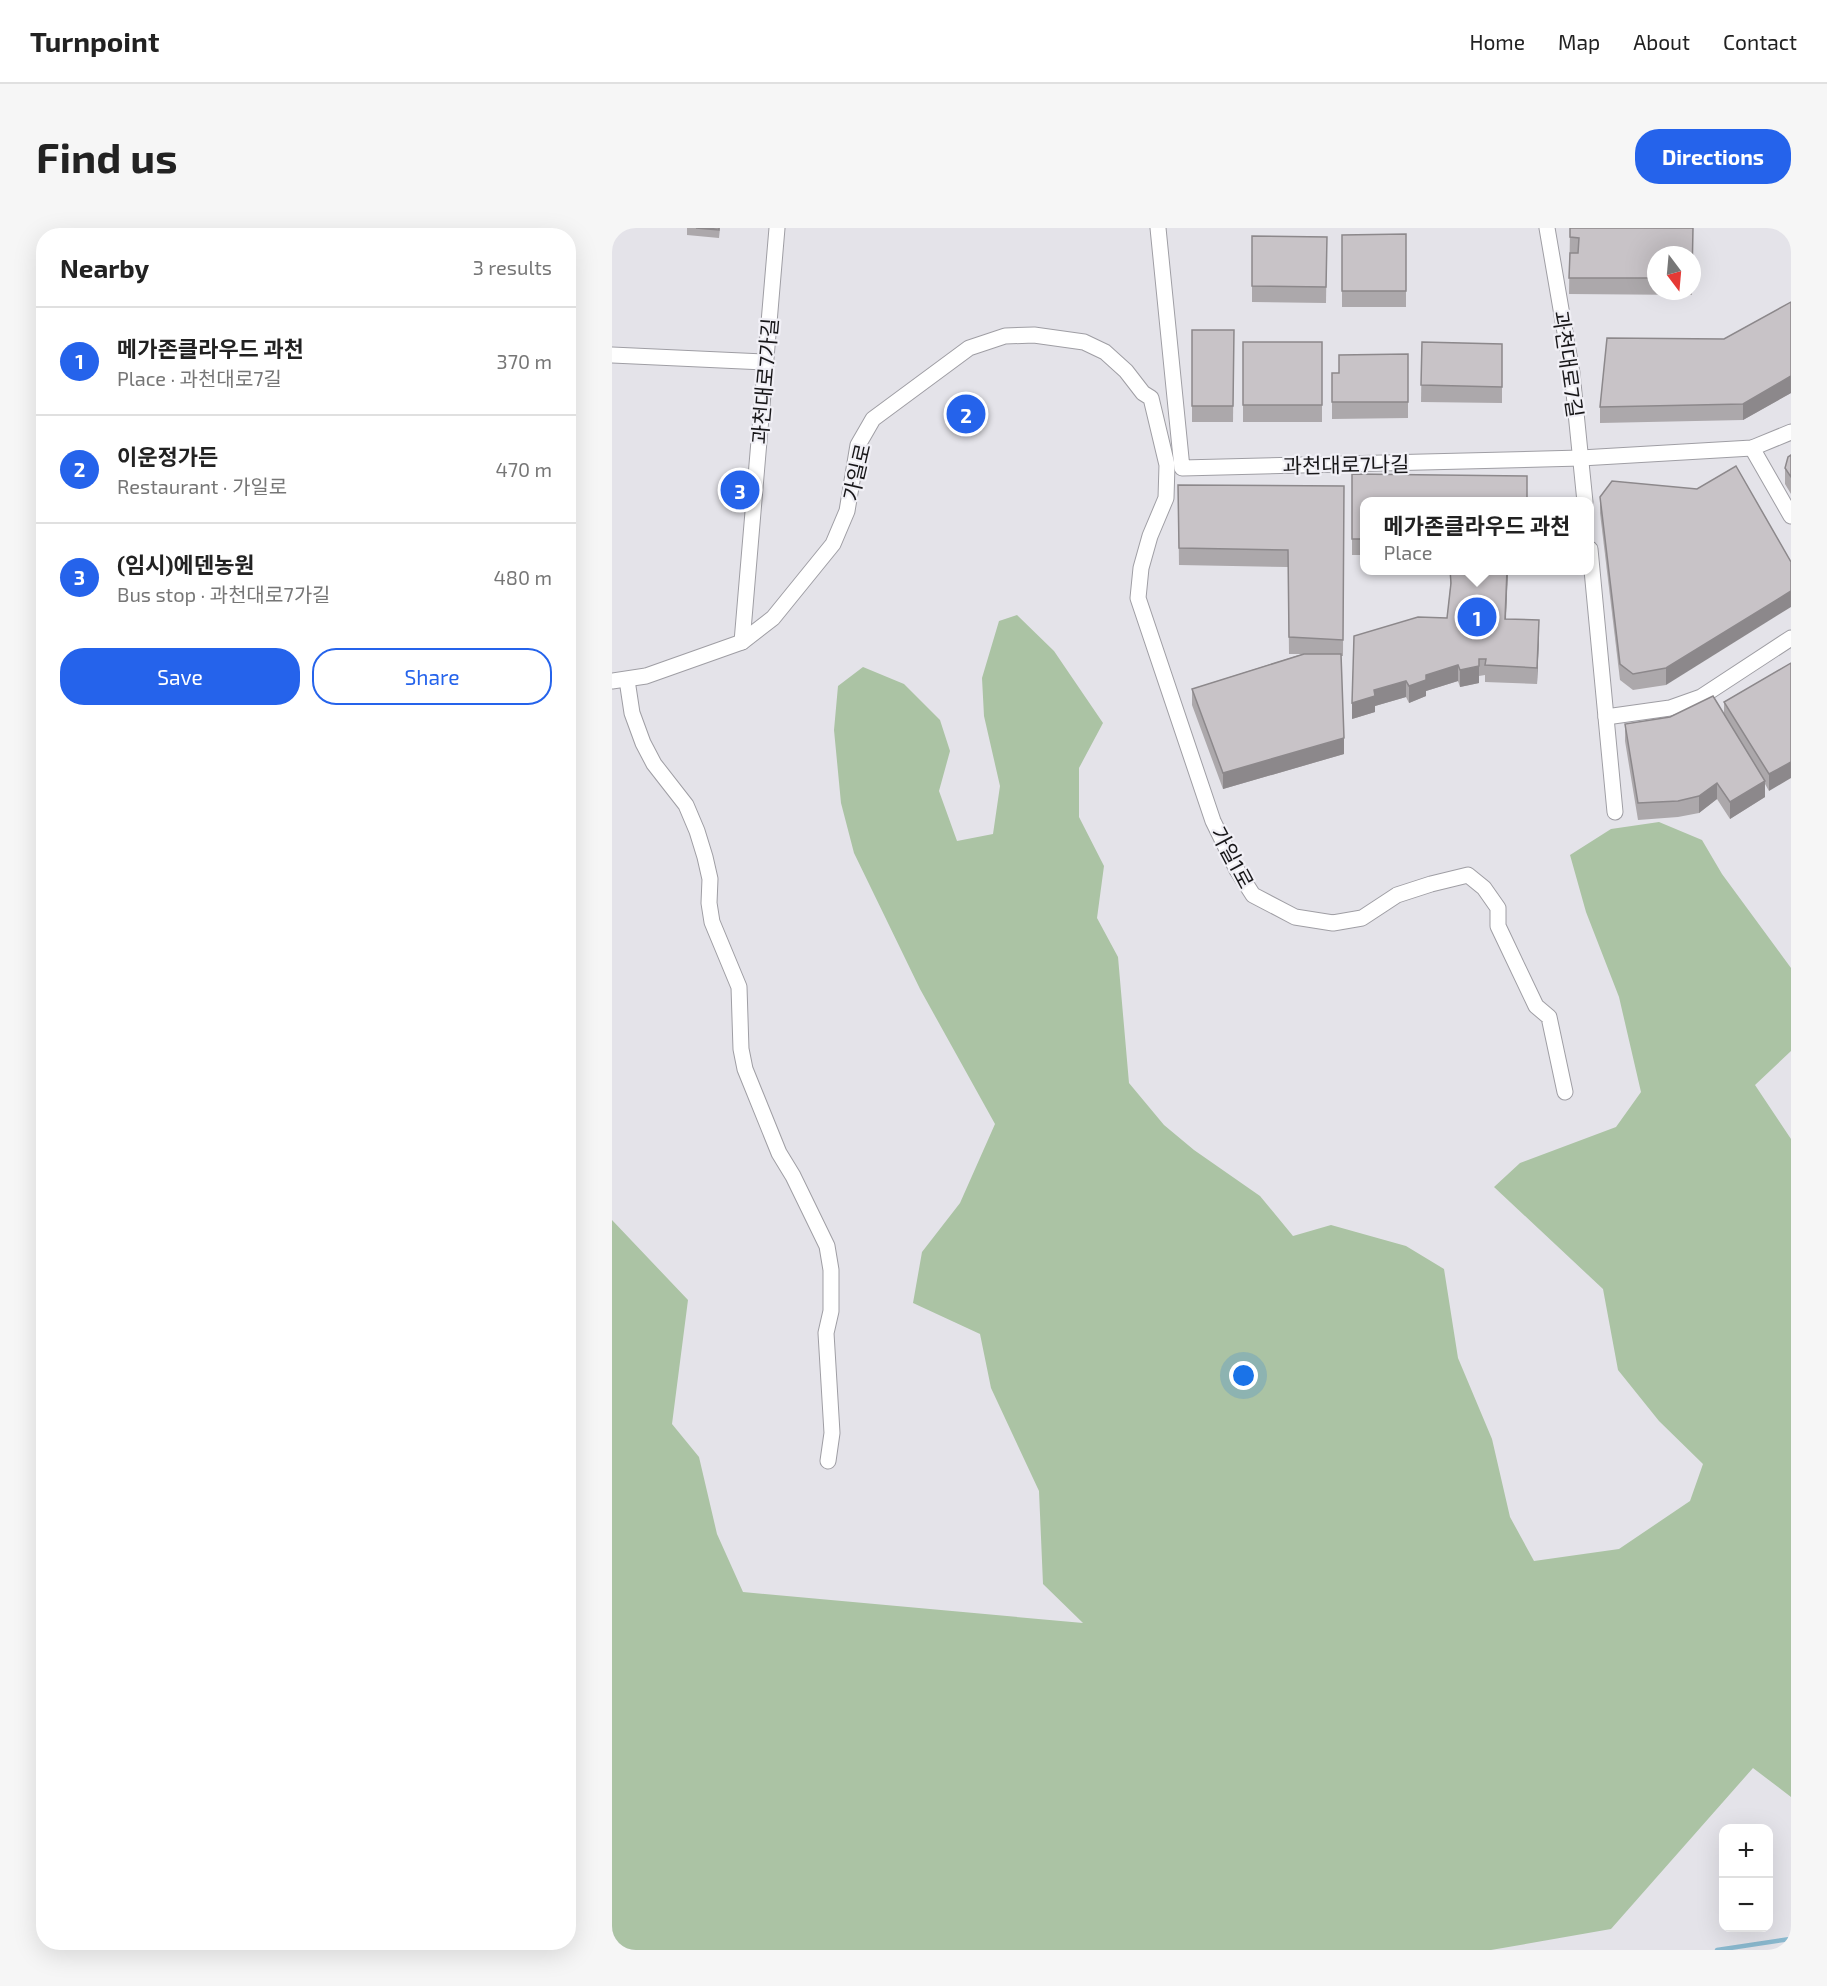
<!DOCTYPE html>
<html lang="en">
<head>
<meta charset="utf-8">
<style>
	body { margin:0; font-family:"Exo 2","Noto Sans KR",sans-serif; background:#f6f6f6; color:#222 }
	.controls { position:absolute; right:18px; bottom:18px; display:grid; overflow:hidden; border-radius:12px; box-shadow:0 6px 24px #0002 }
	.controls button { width:54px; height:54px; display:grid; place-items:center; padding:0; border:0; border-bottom:2px solid #e0e0e0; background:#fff; color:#222; font:30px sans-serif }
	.compass { position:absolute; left:1035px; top:18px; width:54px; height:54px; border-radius:50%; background:#fff; box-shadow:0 6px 24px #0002; rotate:164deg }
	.you { position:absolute; left:632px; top:1148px; width:21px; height:21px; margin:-15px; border:4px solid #fff; border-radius:50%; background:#1a73e8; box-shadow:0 0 0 9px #1a73e833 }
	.badge { display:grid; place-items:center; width:39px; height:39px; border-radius:50%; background:#2563eb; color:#fff; font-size:20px; font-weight:700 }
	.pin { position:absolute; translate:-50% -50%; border:3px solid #fff; box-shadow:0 2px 6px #0006 }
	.popup { position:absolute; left:748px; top:269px; width:234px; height:78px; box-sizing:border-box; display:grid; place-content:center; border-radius:12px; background:#fff; filter:drop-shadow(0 2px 4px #0005); font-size:20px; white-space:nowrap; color:#767676 }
	.popup b { font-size:22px; color:#222 }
	.popup::after { content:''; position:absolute; left:50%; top:100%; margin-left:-12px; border:12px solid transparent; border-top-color:#fff }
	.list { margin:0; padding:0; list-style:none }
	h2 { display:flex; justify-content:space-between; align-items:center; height:78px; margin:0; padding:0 24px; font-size:26px }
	h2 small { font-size:20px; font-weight:400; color:#767676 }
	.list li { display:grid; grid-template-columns:39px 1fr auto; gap:18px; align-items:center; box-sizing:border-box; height:108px; padding:0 24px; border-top:2px solid #e0e0e0 }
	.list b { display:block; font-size:22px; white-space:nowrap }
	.list p { margin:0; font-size:20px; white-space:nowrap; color:#767676 }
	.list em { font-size:20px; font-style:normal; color:#767676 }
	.actions { display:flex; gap:12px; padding:18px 24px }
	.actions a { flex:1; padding:14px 0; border:2px solid #2563eb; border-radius:24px; text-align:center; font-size:21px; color:#2563eb }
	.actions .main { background:#2563eb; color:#fff }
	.map { position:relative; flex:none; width:1179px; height:1722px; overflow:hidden; border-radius:24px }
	header { display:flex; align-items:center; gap:36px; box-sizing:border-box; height:84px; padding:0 30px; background:#fff; border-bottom:2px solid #e0e0e0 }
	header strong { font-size:28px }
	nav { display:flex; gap:33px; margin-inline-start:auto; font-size:21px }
	.intro { display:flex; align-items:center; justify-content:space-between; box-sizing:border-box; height:144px; padding:0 36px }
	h1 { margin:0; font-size:42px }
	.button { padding:15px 27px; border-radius:24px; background:#2563eb; color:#fff; font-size:21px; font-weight:700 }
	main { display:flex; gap:36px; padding:0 36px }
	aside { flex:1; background:#fff; border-radius:24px; box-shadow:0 6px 24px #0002 }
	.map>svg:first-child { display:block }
	.green { fill:#abc3a4 }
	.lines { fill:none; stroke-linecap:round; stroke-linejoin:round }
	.stream { stroke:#8ab9cf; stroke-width:4.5 }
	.minor-casing { stroke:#9f9ea4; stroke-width:17 }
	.minor { stroke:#fff; stroke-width:15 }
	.wall { fill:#aca8ab; fill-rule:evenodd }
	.shaded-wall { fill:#8c888b }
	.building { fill:#c8c3c7; stroke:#8c888b; stroke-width:1.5 }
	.labels { text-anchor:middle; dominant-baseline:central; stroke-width:4.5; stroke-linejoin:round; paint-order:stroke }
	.street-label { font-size:21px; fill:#181719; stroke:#f1f0f6 }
</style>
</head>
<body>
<header>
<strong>Turnpoint</strong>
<nav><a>Home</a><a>Map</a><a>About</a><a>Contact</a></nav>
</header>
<div class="intro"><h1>Find us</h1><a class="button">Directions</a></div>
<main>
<aside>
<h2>Nearby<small>3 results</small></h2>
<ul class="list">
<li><span class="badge">1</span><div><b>메가존클라우드 과천</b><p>Place · 과천대로7길</p></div><em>370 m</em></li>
<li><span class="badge">2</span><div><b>이운정가든</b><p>Restaurant · 가일로</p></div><em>470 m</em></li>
<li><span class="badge">3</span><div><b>(임시)에덴농원</b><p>Bus stop · 과천대로7가길</p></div><em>480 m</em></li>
</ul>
<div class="actions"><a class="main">Save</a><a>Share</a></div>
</aside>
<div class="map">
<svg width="1179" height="1722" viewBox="0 0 1179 1722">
	<rect width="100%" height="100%" fill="#e4e3e9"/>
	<path class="green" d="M405,387L442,423L491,495L467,540V589L492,638L485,690L506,729L517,855L552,897L582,922L648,968L681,1008L719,997L794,1018L832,1041L846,1130L880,1211L898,1289L922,1333L1007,1321L1078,1273L1091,1236L1047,1193L1006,1142L991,1061L882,959L908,935L1004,899L1029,864L1007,769L974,684L958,627L999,601L1047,594L1090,612L1110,646L1179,740V823L1143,857L1179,911V1569L1141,1540L999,1701L879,1722H0V992L76,1072L60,1196L87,1229L105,1306L131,1364L471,1395L431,1356L427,1263L379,1160L368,1106L301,1075L310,1024L348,975L383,896L308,761L242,625L229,575L222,502L226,458L251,439L292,456L328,492L338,523L327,563L345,613L381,606L388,558L372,488L370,450L387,393Z"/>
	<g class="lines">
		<path class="stream" d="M1105,1722L1178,1711"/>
		<defs>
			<g id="minor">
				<path d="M546,0L570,240L969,230L1140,220L1179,204"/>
				<path d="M935,0L960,145L973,274"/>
				<path d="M0,127L154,134"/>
				<path d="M1140,220L1179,288"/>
				<path d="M978,321L1003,584"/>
				<path d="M130,414L165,0"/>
				<path d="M15,452L20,485L31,515L42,536L74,577L85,603L93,629L98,651L97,675L100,694L127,759L129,821L133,841L167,925L181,948L215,1018L219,1042V1083L214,1105L220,1205L216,1233"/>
				<path d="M0,453L34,448L130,414L161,390L221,316L235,283L246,217L261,191L357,120L393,108L422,107L472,114L493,124L514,143L531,165L539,170L555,237L554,270L538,308L529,340L526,370L601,593L625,642L641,667L683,689L721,695L750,690L785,667L819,656L856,647L872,660L886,680V698L924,778L937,789L953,864"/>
				<path d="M994,489L1058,480L1089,469L1179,410"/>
			</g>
		</defs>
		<use href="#minor" class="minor-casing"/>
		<use href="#minor" class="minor"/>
	</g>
	<g class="wall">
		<path d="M75,0H108L107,10L75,7Z"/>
		<path d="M958,0H1081L1080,67L957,66ZM1044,27H1080V63H1044Z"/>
		<path d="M794,6V79H730V7Z"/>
		<path d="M640,8L715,9L714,75L640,74Z"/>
		<path d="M1179,74V165L1131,192L988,195V179Z"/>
		<path d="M580,102H622L621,194H580Z"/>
		<rect x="631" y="114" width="79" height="80"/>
		<path d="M810,114L890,116V175L809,174Z"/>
		<path d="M796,126V190L720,191V145H727Z"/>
		<path d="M1179,227V266L1173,256V240Z"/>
		<path d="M740,246L753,273V327H740Z"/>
		<path d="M566,257L732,258L731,428H729L732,526L611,561L580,477V461L690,426H677L676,339L567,337Z"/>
		<path d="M1085,261L1054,457L1021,462L1008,452L988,285V269Z"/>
		<path d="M838,342H896L894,391L927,408L925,456L873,454V447L867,448V455L848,459L846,453L814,463V468L797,475L794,469L763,478V484L740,491L835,390L838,360Z"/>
		<path d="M1179,435L1157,563L1153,556V569L1118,591L1105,571L1087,585L1066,589L1026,592L1013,513V496L1112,487V474Z"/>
	</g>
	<g class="shaded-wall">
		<path d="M1179,148V165L1131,192V176Z"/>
		<path d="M895,342H896L893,407V391Z"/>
		<path d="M1179,363V379L1054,457V440Z"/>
		<path d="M927,392V408L925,456V440Z"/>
		<path d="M846,437V453L814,463V468L797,475V458L814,447Z"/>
		<path d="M867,438V455L848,459V442Z"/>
		<path d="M794,453V469L763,478V484L740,491V475L762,462Z"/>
		<path d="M732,510V526L611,561V545Z"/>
		<path d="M1179,534V550L1157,563V546Z"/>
		<path d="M1153,553V569L1118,591V574Z"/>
		<path d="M1105,555V571L1087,585V568Z"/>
	</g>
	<g class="building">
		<path d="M84,0H107V2Z"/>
		<path d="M958,0H1081L1080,50V27H1044V50H957L958,25H966L967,10L958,9Z"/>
		<path d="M794,6V63H730V7Z"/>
		<path d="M640,8L715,9L714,59L640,58Z"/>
		<path d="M1179,74V148L1131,176L988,179L995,110L1112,111Z"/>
		<path d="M580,102H622L621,178H580Z"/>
		<rect x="631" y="114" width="79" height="63"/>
		<path d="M810,114L890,116V159L809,157Z"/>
		<path d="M796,126V174H720V145H727V127Z"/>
		<path d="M1179,227V249L1173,240L1176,229Z"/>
		<path d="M1124,238L1179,334V363L1054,440L1021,446L1008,436L988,269L1000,253L1085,261Z"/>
		<path d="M740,246L915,248V273H753V311H740Z"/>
		<path d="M566,257L732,258L731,412L677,409L676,322L567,320Z"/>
		<path d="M838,342H895L893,391L927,392L925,440L873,437L874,431H867V438L848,442L846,437L814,447V452L797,458L794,453L762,462L763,468L740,475L742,408L806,389L835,390L839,355Z"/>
		<path d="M692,426H729L732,510L611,545L580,461Z"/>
		<path d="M1179,435V534L1157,546L1112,474Z"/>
		<path d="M1101,468L1153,553L1118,574L1105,555L1087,568L1066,573L1026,575L1013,496L1058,489Z"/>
	</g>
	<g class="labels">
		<g class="street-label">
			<text transform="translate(957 136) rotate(82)">과천대로7길</text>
			<text transform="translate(152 153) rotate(-85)">과천대로7가길</text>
			<text transform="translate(734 236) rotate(-1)">과천대로7나길</text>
			<text transform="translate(244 244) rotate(-77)">가일로</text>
			<text transform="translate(621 629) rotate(62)">가일1로</text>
		</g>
	</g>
</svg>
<div class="controls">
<button>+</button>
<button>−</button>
</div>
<svg class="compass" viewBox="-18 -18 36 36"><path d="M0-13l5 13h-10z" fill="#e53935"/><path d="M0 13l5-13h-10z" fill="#767676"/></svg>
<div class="you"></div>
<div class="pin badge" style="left:865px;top:389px">1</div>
<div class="popup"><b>메가존클라우드 과천</b>Place</div>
<div class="pin badge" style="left:354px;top:186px">2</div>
<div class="pin badge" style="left:128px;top:262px">3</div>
</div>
</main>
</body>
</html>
